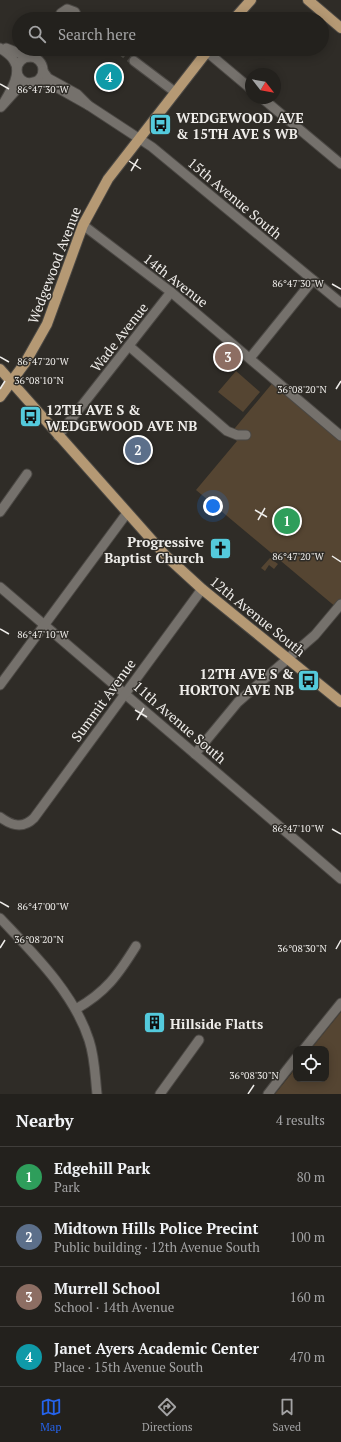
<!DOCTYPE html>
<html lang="en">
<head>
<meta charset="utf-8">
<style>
	body { margin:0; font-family:"PT Serif",serif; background:#2f2e2a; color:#f1f3f6 }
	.controls { position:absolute; right:12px; bottom:12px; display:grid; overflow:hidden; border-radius:8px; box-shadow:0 2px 10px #0003 }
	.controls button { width:36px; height:36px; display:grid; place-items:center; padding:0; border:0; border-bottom:1px solid #403e3b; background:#23211d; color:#f1f3f6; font:20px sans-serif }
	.compass { position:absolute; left:245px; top:68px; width:36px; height:36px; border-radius:50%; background:#23211d; box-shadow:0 2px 10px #0003; rotate:121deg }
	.you { position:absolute; left:213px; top:506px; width:14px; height:14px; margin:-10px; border:3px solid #fff; border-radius:50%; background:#1a73e8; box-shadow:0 0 0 6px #1a73e833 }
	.badge { display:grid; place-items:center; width:26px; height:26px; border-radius:50%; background:#2563eb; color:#fff; font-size:13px; font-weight:700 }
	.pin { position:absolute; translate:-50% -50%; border:2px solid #fff; box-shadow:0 1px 4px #0006 }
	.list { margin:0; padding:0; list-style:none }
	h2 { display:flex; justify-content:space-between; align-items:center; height:52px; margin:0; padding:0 16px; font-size:17px }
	h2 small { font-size:13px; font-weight:400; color:#a3a3a4 }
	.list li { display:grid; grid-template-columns:26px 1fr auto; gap:12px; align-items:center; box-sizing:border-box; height:60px; padding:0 16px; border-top:1px solid #403e3b }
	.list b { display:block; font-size:15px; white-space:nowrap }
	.list p { margin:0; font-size:13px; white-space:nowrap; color:#a3a3a4 }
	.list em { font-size:13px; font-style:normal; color:#a3a3a4 }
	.icon { flex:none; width:22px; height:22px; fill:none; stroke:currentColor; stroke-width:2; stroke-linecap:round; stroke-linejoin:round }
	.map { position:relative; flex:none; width:341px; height:1094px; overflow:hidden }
	.search { position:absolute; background:#23211d; box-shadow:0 2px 10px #0003; left:12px; right:12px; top:12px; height:44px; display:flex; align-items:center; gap:10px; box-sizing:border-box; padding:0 14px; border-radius:22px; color:#a3a3a4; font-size:15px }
	.sheet { height:292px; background:#23211d }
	nav { display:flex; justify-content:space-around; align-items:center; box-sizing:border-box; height:56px; border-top:1px solid #403e3b; background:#23211d; font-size:11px; color:#a3a3a4 }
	nav a { display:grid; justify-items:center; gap:2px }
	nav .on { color:#2563eb }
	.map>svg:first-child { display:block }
	.green { fill:#554532 }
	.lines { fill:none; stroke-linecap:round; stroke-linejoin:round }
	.minor-tunnel { stroke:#4c4944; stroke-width:9; stroke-dasharray:9 4.5; stroke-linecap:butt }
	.minor-casing { stroke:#4b4844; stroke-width:11 }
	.major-casing { stroke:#4b4844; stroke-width:12 }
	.minor { stroke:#75716c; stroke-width:9 }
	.major { stroke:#b59974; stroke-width:10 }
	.ticks { fill:none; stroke:#eeece9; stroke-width:1.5 }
	.labels { text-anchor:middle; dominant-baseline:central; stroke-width:3; stroke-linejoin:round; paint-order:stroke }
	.poi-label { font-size:14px; font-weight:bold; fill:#eeece9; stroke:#2f2c27; text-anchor:start }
	.street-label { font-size:14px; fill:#eeece9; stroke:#2f2c27 }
	.ticks-label { font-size:10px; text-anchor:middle; fill:#eeece9; stroke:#2f2c27; stroke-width:3; stroke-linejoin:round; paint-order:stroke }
</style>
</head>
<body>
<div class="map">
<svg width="341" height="1094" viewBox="0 0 341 1094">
	<rect width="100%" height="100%" fill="#2f2c27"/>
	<g class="green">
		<path d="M236,371L260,392L243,412L218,392Z"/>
		<path d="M275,380L341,436V604L337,608L196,490L237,441L230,434Z"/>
		<path d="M270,558L278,564L274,569L269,565L265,571L261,568Z"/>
		<path d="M341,1012V1094H275L296,1068V1079H326V1049H311Z"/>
	</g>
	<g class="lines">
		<path class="minor-tunnel" d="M119,49L134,61"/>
		<defs>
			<g id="minor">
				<path d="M58,19L61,13L67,9L75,12L78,19"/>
				<path d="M0,48C5,52 11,55 14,61C23,74 8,95 1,107L19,87L30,83"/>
				<path d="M6,48L29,57L42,49"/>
				<path d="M207,52L251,89"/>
				<circle cx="30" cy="70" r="13"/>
				<path d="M134,61L175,92"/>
				<path d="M33,82L56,87L88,105L77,94L48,78L43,71"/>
				<path d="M262,98L341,164"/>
				<path d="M88,105L152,147L341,303"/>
				<path d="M83,225L171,292L341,436"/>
				<path d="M129,346L227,431L237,435H246"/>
				<path d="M250,358L313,280"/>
				<path d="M58,436L171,292"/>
				<path d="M0,512L27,474"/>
				<path d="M0,587L341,879"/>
				<path d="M0,685L127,513"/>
				<path d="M195,754L238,702L315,635L341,604"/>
				<path d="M0,817C12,826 23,829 34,818L202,589"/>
				<path d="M0,918C33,953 74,993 89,1040C95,1058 95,1076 97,1094"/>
				<path d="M76,1009C106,992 118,975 136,946"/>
				<path d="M304,1049L341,1003"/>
				<path d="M160,1094L199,1040"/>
				<path d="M268,1094L296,1058"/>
			</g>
			<g id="major">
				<path d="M308,0L341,28"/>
				<path d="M234,19L251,0"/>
				<path d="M0,369L166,556L202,589L341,702"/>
				<path d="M0,397L25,363L47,324L83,225L108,179L209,49"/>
			</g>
		</defs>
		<use href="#minor" class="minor-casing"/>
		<use href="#major" class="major-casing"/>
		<use href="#minor" class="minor"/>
		<use href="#major" class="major"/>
	</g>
	<path class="ticks" d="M0,84L9,89M129,161L141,169M131,171L138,159M332,284L341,289M0,357L9,362M0,389L5,381M336,389L341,381M255,510L267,517M258,520L265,508M332,556L341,562M0,629L9,634M135,710L147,717M137,720L144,708M332,829L341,834M0,902L9,907M0,948L5,940M336,949L341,940M248,1094L254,1085"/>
	<defs>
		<symbol id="bus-square" viewBox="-11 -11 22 22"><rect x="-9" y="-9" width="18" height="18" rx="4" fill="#54cadc" stroke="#2f2c27"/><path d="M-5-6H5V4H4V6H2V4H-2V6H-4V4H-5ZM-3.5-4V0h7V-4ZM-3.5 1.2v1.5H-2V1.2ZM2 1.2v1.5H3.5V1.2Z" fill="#111"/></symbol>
		<symbol id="church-square" viewBox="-11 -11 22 22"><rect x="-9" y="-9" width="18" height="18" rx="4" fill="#54cadc" stroke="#2f2c27"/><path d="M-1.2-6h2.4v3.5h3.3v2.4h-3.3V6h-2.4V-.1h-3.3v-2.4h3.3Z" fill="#111"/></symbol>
		<symbol id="building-square" viewBox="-11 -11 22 22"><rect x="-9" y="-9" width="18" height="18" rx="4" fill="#54cadc" stroke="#2f2c27"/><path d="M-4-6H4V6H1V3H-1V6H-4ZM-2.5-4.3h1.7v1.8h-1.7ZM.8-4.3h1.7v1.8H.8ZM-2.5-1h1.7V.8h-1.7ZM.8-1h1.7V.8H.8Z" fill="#111"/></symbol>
	</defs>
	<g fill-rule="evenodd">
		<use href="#bus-square" x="148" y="112" width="25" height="25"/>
		<use href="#bus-square" x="18" y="404" width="25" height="25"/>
		<use href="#church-square" x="208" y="536" width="25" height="25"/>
		<use href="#bus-square" x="296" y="668" width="25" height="25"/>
		<use href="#building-square" x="142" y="1010" width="25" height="25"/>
	</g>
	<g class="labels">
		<g class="poi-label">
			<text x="176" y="117">WEDGEWOOD AVE<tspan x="176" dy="16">&amp; 15TH AVE S WB</tspan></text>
			<text x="46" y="409">12TH AVE S &amp;<tspan x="46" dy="16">WEDGEWOOD AVE NB</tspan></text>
			<text x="204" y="541" text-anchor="end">Progressive<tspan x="204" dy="16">Baptist Church</tspan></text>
			<text x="294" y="673" text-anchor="end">12TH AVE S &amp;<tspan x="294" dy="16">HORTON AVE NB</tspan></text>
			<text x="170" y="1023">Hillside Flatts</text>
		</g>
		<g class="street-label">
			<text transform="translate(235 198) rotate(40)">15th Avenue South</text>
			<text transform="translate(54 265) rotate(-69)">Wedgewood Avenue</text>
			<text transform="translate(176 280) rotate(38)">14th Avenue</text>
			<text transform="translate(119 337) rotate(-52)">Wade Avenue</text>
			<text transform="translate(258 616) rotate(39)">12th Avenue South</text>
			<text transform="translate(103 700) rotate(-54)">Summit Avenue</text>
			<text transform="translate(180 722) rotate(41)">11th Avenue South</text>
		</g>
	</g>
	<g class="ticks-label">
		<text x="43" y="93">86°47'30"W</text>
		<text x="298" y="287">86°47'30"W</text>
		<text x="43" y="365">86°47'20"W</text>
		<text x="39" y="384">36°08'10"N</text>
		<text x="302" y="393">36°08'20"N</text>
		<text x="298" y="560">86°47'20"W</text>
		<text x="43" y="638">86°47'10"W</text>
		<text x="298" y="832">86°47'10"W</text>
		<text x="43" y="910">86°47'00"W</text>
		<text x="39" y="943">36°08'20"N</text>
		<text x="302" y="952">36°08'30"N</text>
		<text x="254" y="1079">36°08'30"N</text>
	</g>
</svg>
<div class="controls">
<button><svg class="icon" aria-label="locate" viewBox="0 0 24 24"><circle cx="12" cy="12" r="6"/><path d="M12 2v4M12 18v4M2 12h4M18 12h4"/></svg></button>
</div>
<svg class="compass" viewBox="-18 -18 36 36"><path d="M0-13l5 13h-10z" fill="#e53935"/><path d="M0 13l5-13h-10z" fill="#a3a3a4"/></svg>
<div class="you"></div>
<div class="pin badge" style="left:287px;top:521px;background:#2e9e5b">1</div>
<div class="pin badge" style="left:138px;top:450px;background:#5c6f8a">2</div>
<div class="pin badge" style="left:228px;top:357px;background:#8d6e63">3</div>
<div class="pin badge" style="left:109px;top:77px;background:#0f9aa8">4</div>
<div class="search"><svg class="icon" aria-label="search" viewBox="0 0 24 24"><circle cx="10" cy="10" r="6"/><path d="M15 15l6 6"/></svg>Search here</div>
</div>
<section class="sheet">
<h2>Nearby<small>4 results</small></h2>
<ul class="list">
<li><span class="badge" style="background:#2e9e5b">1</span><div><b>Edgehill Park</b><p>Park</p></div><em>80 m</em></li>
<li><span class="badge" style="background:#5c6f8a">2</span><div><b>Midtown Hills Police Precint</b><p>Public building · 12th Avenue South</p></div><em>100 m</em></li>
<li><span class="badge" style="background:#8d6e63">3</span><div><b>Murrell School</b><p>School · 14th Avenue</p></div><em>160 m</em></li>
<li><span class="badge" style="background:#0f9aa8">4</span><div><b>Janet Ayers Academic Center</b><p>Place · 15th Avenue South</p></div><em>470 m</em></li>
</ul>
</section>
<nav>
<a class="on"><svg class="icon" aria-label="map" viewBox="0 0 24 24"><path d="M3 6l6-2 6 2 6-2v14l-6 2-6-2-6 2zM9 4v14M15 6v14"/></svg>Map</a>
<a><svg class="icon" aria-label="directions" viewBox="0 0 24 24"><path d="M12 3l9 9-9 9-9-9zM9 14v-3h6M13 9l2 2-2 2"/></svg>Directions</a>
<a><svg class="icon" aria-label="saved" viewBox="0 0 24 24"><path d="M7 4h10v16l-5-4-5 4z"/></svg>Saved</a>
</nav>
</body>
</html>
